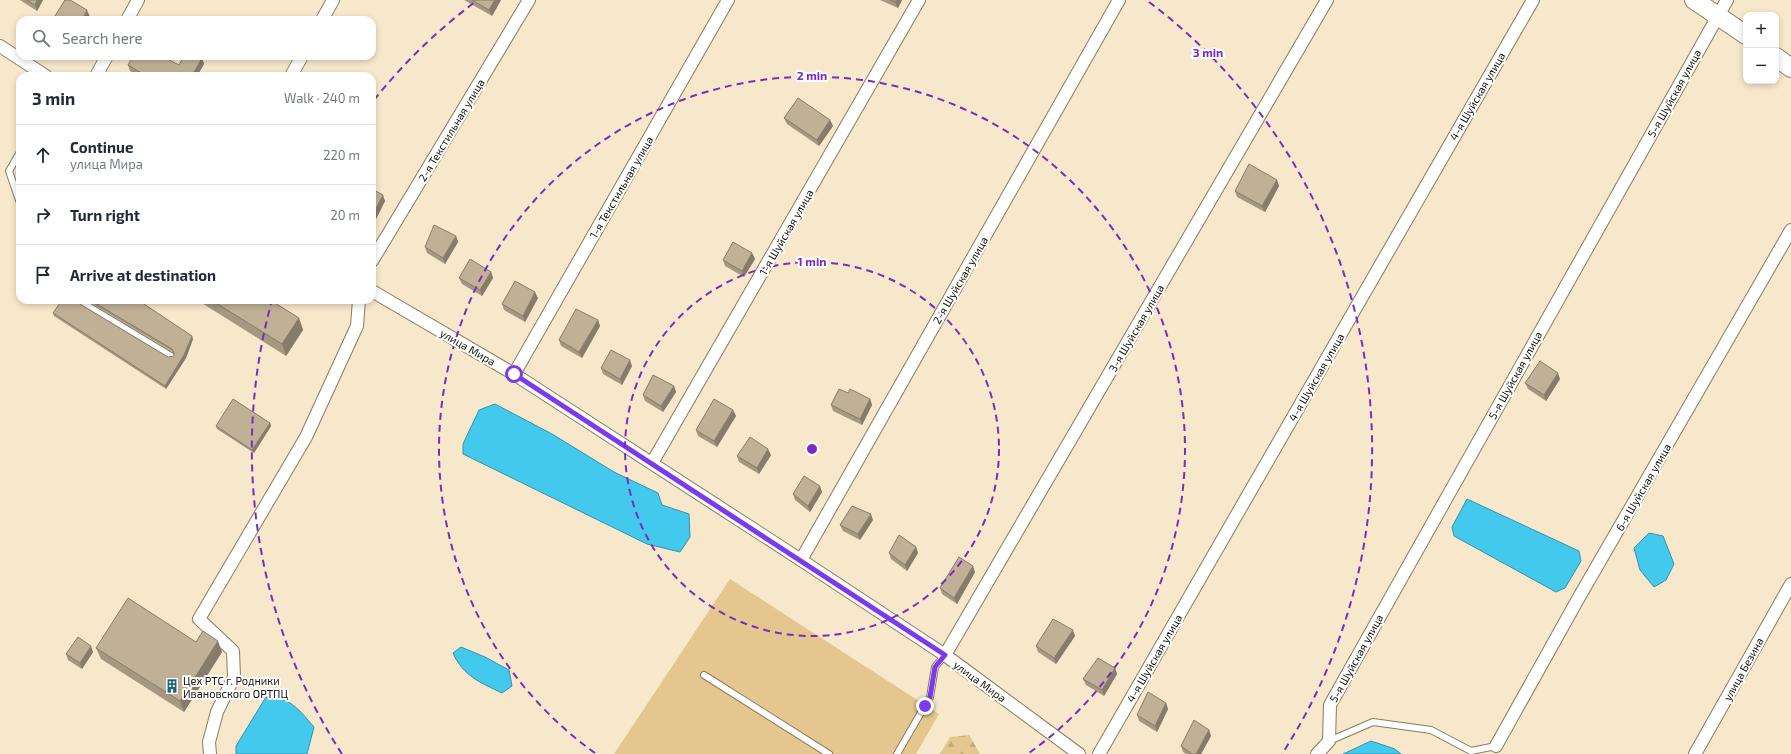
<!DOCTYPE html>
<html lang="en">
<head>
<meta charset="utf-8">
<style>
	body { margin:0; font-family:"Exo 2",sans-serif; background:#f6f6f7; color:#1f2937 }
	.controls { position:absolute; right:12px; top:12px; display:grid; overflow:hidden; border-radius:8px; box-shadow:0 2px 6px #0003 }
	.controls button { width:36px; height:36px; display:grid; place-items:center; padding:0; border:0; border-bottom:1px solid #e0e1e3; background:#fff; color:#1f2937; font:20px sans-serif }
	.stop { position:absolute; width:12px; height:12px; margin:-9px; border:3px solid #7c3aed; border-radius:50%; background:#fff }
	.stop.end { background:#7c3aed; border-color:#fff; box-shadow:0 1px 4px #0008 }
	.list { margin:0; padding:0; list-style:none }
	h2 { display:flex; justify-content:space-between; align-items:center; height:52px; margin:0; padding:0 16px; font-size:17px }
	h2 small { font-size:13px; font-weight:400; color:#747a83 }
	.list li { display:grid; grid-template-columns:26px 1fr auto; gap:12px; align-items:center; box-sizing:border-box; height:60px; padding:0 16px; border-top:1px solid #e0e1e3 }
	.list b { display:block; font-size:15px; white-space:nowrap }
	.list p { margin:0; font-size:13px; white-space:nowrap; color:#747a83 }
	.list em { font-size:13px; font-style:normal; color:#747a83 }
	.icon { flex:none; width:22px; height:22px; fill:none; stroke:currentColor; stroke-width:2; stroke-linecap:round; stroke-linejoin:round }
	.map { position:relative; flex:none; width:1791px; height:754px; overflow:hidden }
	.search { position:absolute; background:#fff; box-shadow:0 2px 6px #0003; left:16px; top:16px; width:360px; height:44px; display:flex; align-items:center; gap:10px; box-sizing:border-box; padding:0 14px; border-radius:12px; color:#747a83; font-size:15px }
	.panel { position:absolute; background:#fff; box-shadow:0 2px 6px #0003; left:16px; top:72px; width:360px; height:232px; border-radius:12px }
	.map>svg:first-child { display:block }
	.forest { fill:url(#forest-firs) }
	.green { fill:#e5c68e }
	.water { fill:#43c9ed; stroke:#3692a8 }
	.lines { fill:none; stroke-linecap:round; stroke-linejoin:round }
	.lane-casing { stroke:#897b61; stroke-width:8 }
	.street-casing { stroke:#897b61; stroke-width:14 }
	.secondary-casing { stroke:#897b61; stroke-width:20 }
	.lane { stroke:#fff; stroke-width:6 }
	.street { stroke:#fff; stroke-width:12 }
	.secondary { stroke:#fff; stroke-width:18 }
	.wall { fill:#a59881 }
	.shaded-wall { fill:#867c69 }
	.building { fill:#c0b196; stroke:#867c69 }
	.route { stroke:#7c3aed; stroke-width:5 }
	.ring { fill:none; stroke:#7b2cbf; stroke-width:2; stroke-dasharray:7 5 }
	.labels { text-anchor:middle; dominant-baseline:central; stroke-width:4; stroke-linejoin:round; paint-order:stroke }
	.street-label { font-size:11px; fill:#171108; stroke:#fff }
	.poi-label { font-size:11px; fill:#171108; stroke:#fff; text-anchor:start }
	.centre { fill:#7b2cbf; stroke:#fff; stroke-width:2 }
	.ring-label { font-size:12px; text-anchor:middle; font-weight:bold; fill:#7b2cbf; stroke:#fff; stroke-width:4; stroke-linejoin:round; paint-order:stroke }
</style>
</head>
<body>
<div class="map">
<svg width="1791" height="754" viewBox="0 0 1791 754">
	<defs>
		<pattern id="forest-firs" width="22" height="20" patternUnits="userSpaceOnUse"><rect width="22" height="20" fill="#e5c68e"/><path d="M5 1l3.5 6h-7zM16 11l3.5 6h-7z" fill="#c4a979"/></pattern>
	</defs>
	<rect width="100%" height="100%" fill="#f7e7cb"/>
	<path class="forest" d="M969,735L980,754H940L950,737Z"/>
	<path class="green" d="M730,579L939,714L916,754H614Z"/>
	<g class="water">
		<path d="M495,404L552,434L614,472L658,493L662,505L689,514L690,537L680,552L647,544L463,454V444L479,410Z"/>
		<path d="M1467,499L1579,551L1581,561L1565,588L1556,592L1454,536L1452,527Z"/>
		<path d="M1649,533L1663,536L1674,564L1666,580L1654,587L1640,570L1634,548Z"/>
		<path d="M461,647L485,657L509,670L512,686L502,693C481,683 463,676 453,653Z"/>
		<path d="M266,697C291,697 299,710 314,727L307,754H236V746Z"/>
		<path d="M1371,741L1395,749L1401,754H1343Z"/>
	</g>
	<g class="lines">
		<defs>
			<g id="lane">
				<path d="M20,152L9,171L20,203"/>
				<path d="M78,300L171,356"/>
				<path d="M704,675L829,754"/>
				<path d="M1329,741L1373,722L1431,730L1471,751L1496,746"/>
				<path d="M897,754L930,697L935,667L945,655"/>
			</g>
			<g id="street">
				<path d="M127,20L138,0"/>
				<path d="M322,20L333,0"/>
				<path d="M0,46L46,76"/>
				<path d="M96,76L107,56"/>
				<path d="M291,76L302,56"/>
				<path d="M372,261L529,0"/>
				<path d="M372,291L514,374L801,560L945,655L1079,754"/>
				<path d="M514,374L728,0"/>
				<path d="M652,463L919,0"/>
				<path d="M801,560L1119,0"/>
				<path d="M945,655L1327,0"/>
				<path d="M1496,746L1578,599L1791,230"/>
				<path d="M210,754L209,742L217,712L234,677L233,651L199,619L306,437L357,326L359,300"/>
				<path d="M1099,754L1533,0"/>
				<path d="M1317,754L1329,741L1330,705L1727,0"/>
				<path d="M1695,754L1791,584"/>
			</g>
			<g id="secondary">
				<path d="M1694,0L1746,35"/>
				<path d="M1776,57L1791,68"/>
			</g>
		</defs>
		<use href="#lane" class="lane-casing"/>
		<use href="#street" class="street-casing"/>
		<use href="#secondary" class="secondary-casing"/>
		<use href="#lane" class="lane"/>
		<use href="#street" class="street"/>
		<use href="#secondary" class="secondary"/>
	</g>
	<g class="wall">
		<path d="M20,0H43L37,11Z"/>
		<path d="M464,0H501L492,16Z"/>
		<path d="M880,0H902L898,8Z"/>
		<path d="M202,58L204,64L197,76H139L130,71L128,65H179Z"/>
		<path d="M784,118L830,120L833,126L819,146L787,124Z"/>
		<path d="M1277,180L1279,186L1265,212L1237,197L1235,191Z"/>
		<path d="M372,189L385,201L374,223L372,222Z"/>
		<path d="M456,236L458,242L445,264L427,253L425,247Z"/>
		<path d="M752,253L755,259L744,277L725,266L723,260Z"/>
		<path d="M491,272L493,278L482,296L462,284L459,278Z"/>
		<path d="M538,298L525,322L504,310L502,304Z"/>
		<path d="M86,300H138L193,339L186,358L166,389L54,316L53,313L75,301L168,357L174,356V353L173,352Z"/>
		<path d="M197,300H270L299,318L303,330L286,356Z"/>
		<path d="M598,320L600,326L582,358L561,346L559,340Z"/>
		<path d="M632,366L622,385L603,374L601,368Z"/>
		<path d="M1560,379L1546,401L1528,389L1525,383Z"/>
		<path d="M674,386L676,392L663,412L645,401L643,395Z"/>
		<path d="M848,393L870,399L872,405L862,425L833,411L831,405Z"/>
		<path d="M733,410L736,416L717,447L698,436L696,430Z"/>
		<path d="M270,423L271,426L254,453L217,429L216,426Z"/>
		<path d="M771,455L759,474L739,462L737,456Z"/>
		<path d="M822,492L810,512L795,500L793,494Z"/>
		<path d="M873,520L860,540L843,531L840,525Z"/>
		<path d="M916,547L918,553L907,571L891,559L889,553Z"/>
		<path d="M975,572L957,604L942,594L940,588Z"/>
		<path d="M1075,636L1056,664L1038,652L1036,646Z"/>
		<path d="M196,642L222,652L184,712L101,659L96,648Z"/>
		<path d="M93,652L82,669L68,660L66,654Z"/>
		<path d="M1115,668L1117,674L1104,696L1086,685L1083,679Z"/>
		<path d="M1166,703L1168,709L1157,732L1139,721L1137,715Z"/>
		<path d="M1209,730L1211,736L1201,754H1186L1183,752L1181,746Z"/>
	</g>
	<g class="shaded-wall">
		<path d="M37,0H43L37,11L35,5Z"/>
		<path d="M495,0H501L492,16L489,10Z"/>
		<path d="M897,0H902L898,8L895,2Z"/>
		<path d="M87,10L90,17L87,20H82Z"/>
		<path d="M202,58L204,64L197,76H193V74Z"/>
		<path d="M830,120L833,126L819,146L817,140Z"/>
		<path d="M1277,180L1279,186L1265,212L1262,206Z"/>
		<path d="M383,195L385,201L374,223L372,217Z"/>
		<path d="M456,236L458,242L445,264L443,258Z"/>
		<path d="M752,253L755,259L744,277L742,271Z"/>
		<path d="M491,272L493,278L482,296L480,290Z"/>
		<path d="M535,292L538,298L525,322L523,316Z"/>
		<path d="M299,318L303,330L286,356L282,344Z"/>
		<path d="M598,320L600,326L582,358L579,352Z"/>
		<path d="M192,336L193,339L186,358L166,389L165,386Z"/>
		<path d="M630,360L632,366L622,385L620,379Z"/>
		<path d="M1558,373L1560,379L1546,401L1544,395Z"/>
		<path d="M674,386L676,392L663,412L661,406Z"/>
		<path d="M870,399L872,405L862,425L860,419Z"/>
		<path d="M733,410L736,416L717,447L714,441Z"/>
		<path d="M270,423L271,426L254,453L252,450Z"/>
		<path d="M768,449L771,455L759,474L757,468Z"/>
		<path d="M820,486L822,492L810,512L808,506Z"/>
		<path d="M871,514L873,520L860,540L858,534Z"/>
		<path d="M916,547L918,553L907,571L905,565Z"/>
		<path d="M973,566L975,572L957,604L954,598Z"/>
		<path d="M1073,630L1075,636L1056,664L1054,658Z"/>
		<path d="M218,641L222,652L184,712L180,701Z"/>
		<path d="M91,646L93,652L82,669L80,663Z"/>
		<path d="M1115,668L1117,674L1104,696L1102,690Z"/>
		<path d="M1166,703L1168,709L1157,732L1155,726Z"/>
		<path d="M1209,730L1211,736L1201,754H1196Z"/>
	</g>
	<g class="building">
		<path d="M27,0H37L35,5Z"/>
		<path d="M65,0H70L87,10L82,20H54L53,19Z"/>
		<path d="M472,0H495L489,10Z"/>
		<path d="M890,0H897L895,2Z"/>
		<path d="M133,56H162L179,65L184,56H197L202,58L193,74L195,76H146L128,65Z"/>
		<path d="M798,98L830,120L817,140L784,118Z"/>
		<path d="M1249,164L1277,180L1262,206L1235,191Z"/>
		<path d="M20,166V182L16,173Z"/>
		<path d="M372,189L383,195L372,217Z"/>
		<path d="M434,225L456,236L443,258L425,247Z"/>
		<path d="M733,242L752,253L742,271L723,260Z"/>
		<path d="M470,259L491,272L480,290L459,278Z"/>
		<path d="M515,281L535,292L523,316L502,304Z"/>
		<path d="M62,300H74L75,301L168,357L174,356V353L172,349L90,300H138L192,336L184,355L165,386L53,313Z"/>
		<path d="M211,300H270L299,318L282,344Z"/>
		<path d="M576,309L598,320L579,352L559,340Z"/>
		<path d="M611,350L630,360L620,379L601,368Z"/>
		<path d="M1540,361L1558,373L1544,395L1525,383Z"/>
		<path d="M653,375L674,386L661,406L643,395Z"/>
		<path d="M839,389L848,393L850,389L870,399L860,419L831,405Z"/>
		<path d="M233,399L270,423L252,450L216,426Z"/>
		<path d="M714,399L733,410L714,441L696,430Z"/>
		<path d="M750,437L768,449L757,468L737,456Z"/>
		<path d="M804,476L820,486L808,506L793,494Z"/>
		<path d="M852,506L871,514L858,534L840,525Z"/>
		<path d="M899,535L916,547L905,565L889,553Z"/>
		<path d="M959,557L973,566L954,598L940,588Z"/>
		<path d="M128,598L196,642L203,631L218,641L180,701L96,648Z"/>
		<path d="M1053,619L1073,630L1054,658L1036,646Z"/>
		<path d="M78,637L91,646L80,663L66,654Z"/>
		<path d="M1098,658L1115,668L1102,690L1083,679Z"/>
		<path d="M1148,692L1166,703L1155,726L1137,715Z"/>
		<path d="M1194,720L1209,730L1196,754H1192L1181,746Z"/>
	</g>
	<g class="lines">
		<path class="route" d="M514,374L945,655L935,667L930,697L925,706"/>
	</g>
	<g class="ring">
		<circle cx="812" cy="449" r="187"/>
		<path d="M595 753A373 373 0 1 1 1029 753"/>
		<path d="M342 754A560 560 0 0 1 271 304M374 100A560 560 0 0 1 475 2M1149 2A560 560 0 0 1 1282 754"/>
	</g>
	<defs>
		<symbol id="building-bare" viewBox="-9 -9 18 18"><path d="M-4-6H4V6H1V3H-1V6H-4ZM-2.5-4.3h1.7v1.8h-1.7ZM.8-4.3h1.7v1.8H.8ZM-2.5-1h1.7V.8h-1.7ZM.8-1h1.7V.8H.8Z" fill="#216577" stroke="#fff" stroke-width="2.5" paint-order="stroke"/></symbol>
	</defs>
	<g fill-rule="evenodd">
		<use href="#building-bare" x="162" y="676" width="20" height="20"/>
	</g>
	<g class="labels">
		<g class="street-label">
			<text transform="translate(1674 93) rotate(-61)">5-я Шуйская улица</text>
			<text transform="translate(1477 96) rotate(-60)">4-я Шуйская улица</text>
			<text transform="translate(451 130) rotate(-59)">2-я Текстильная улица</text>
			<text transform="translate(621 187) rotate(-60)">1-я Текстильная улица</text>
			<text transform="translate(786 232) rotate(-60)">1-я Шуйская улица</text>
			<text transform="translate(960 280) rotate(-60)">2-я Шуйская улица</text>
			<text transform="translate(1136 328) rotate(-60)">3-я Шуйская улица</text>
			<text transform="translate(468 347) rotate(30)">улица Мира</text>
			<text transform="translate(1515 375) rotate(-61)">5-я Шуйская улица</text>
			<text transform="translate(1316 377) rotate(-60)">4-я Шуйская улица</text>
			<text transform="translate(1643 487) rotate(-60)">6-я Шуйская улица</text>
			<text transform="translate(1154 658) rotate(-60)">4-я Шуйская улица</text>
			<text transform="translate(1356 658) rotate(-61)">5-я Шуйская улица</text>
			<text transform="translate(1743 669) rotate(-61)">улица Безина</text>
			<text transform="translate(980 681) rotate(36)">улица Мира</text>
		</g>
		<g class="poi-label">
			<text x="183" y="680">Цех РТС г. Родники<tspan x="183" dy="13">Ивановского ОРТПЦ</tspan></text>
		</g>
	</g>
	<circle cx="812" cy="449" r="6" class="centre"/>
	<g class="ring-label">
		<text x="1208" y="57">3 min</text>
		<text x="812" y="80">2 min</text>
		<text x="812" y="266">1 min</text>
	</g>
</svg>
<div class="controls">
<button>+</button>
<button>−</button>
</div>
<div class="stop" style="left:514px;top:374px"></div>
<div class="stop end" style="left:925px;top:706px"></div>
<div class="search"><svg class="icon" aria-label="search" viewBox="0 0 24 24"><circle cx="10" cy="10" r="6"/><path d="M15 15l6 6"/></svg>Search here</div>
<section class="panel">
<h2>3 min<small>Walk · 240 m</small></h2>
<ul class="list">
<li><svg class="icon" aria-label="ahead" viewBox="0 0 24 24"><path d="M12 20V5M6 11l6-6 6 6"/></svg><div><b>Continue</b><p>улица Мира</p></div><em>220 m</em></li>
<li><svg class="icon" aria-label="right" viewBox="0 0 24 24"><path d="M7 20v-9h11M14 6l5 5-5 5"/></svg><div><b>Turn right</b></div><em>20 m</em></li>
<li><svg class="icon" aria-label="arrive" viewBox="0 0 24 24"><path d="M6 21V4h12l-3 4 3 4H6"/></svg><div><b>Arrive at destination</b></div></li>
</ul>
</section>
</div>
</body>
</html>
